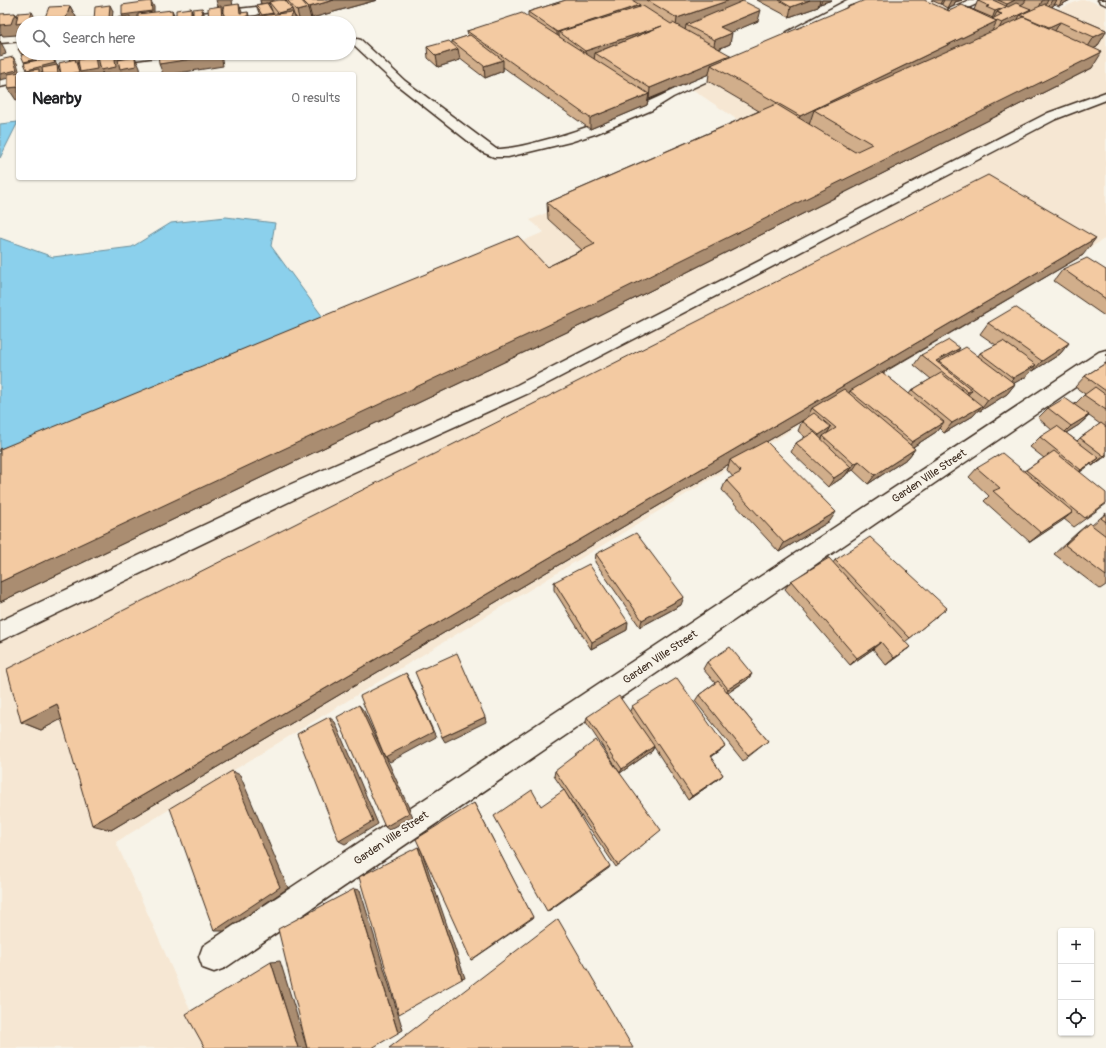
<!DOCTYPE html>
<html lang="en">
<head>
<meta charset="utf-8">
<style>
	body { margin:0; font-family:Pangolin,sans-serif; background:#f6f6f6; color:#202124 }
	.controls { position:absolute; right:12px; bottom:12px; display:grid; overflow:hidden; border-radius:4px; box-shadow:0 1px 3px #0004 }
	.controls button { width:36px; height:36px; display:grid; place-items:center; padding:0; border:0; border-bottom:1px solid #e0e0e0; background:#fff; color:#202124; font:20px sans-serif }
	.list { margin:0; padding:0; list-style:none }
	h2 { display:flex; justify-content:space-between; align-items:center; height:52px; margin:0; padding:0 16px; font-size:17px }
	h2 small { font-size:13px; font-weight:400; color:#757577 }
	.icon { flex:none; width:22px; height:22px; fill:none; stroke:currentColor; stroke-width:2; stroke-linecap:round; stroke-linejoin:round }
	.map { position:relative; flex:none; width:1106px; height:1048px; overflow:hidden }
	.search { position:absolute; background:#fff; box-shadow:0 1px 3px #0004; left:16px; top:16px; width:340px; height:44px; display:flex; align-items:center; gap:10px; box-sizing:border-box; padding:0 14px; border-radius:22px; color:#757577; font-size:15px }
	.panel { position:absolute; background:#fff; box-shadow:0 1px 3px #0004; left:16px; top:72px; width:340px; height:108px; border-radius:4px }
	.map>svg:first-child { display:block }
	.built { fill:#f6e7d3 }
	.water { fill:#8bd0ec; stroke:#6b8e9a }
	.lines { fill:none; stroke-linecap:round; stroke-linejoin:round }
	.service-casing { stroke:#3b2a1e; stroke-width:3 }
	.minor-casing { stroke:#3b2a1e; stroke-width:3 }
	.secondary-casing { stroke:#3b2a1e; stroke-width:3 }
	.service { fill:#f7f3e8; fill-rule:evenodd }
	.minor { fill:#f7f3e8; fill-rule:evenodd }
	.secondary { fill:#f7f3e8; fill-rule:evenodd }
	.wall { fill:#d1ae8b; stroke:#3b2a1e; fill-rule:evenodd }
	.shaded-wall { fill:#aa8d71; stroke:#3b2a1e; fill-rule:evenodd }
	.building { fill:#f3caa2; stroke:#3b2a1e }
	.labels { text-anchor:middle; dominant-baseline:central; stroke-width:4; stroke-linejoin:round; paint-order:stroke }
	.street-label { font-size:11px; fill:#3b2a1e; stroke:#f7f3e8 }
</style>
</head>
<body>
<div class="map">
<svg width="1106" height="1048" viewBox="0 0 1106 1048">
	<rect width="100%" height="100%" fill="#f7f3e8"/>
	<filter id="ink" filterUnits="userSpaceOnUse"><feTurbulence type="fractalNoise" baseFrequency=".025" numOctaves="2"/><feDisplacementMap in="SourceGraphic" scale="8" xChannelSelector="R" yChannelSelector="G"/><feConvolveMatrix kernelMatrix="1 2 1 2 8 2 1 2 1" color-interpolation-filters="sRGB"/></filter>
	<g filter="url(#ink)">
		<path class="built" d="M870,0H968L948,9L952,19L1035,18L1081,0H1088L1106,7V238L116,842L207,1048H0V455L328,324L544,232L530,220L745,125L692,89Z"/>
		<g class="water">
			<path d="M18,122L0,158V124Z"/>
			<path d="M226,217L275,223L271,246L328,324L0,455V238L53,257L132,247L171,223Z"/>
		</g>
		<g class="lines">
			<defs>
				<g id="service">
					<path d="M847,0H865L864,2L850,5L795,36L791,37L786,34L787,32Z"/>
					<path d="M969,0H982L981,2L957,13H949L948,11L949,9Z"/>
					<path d="M357,39L361,40L405,81L496,149C512,149 526,145 541,141C607,125 667,92 728,64L732,63L738,66L736,68L673,97L652,110L595,134L570,142L508,157H494L482,152L397,85L353,44L352,42L353,40Z"/>
					<path d="M1106,92V100L1056,119L529,393L303,495L0,641V621L289,485L517,385L1048,113Z"/>
				</g>
				<g id="minor">
					<path d="M284,0H304L302,2L256,15L179,23H140L142,20L146,19L256,7Z"/>
					<path d="M23,33V41L0,43V35Z"/>
					<path d="M127,53H162L161,56L156,57L127,61L62,74H36L38,71L43,70Z"/>
					<path d="M18,75V83L0,87V79Z"/>
					<path d="M1106,350V366L225,968L214,972L203,968L199,957L203,946L1099,352Z"/>
				</g>
				<path id="secondary" d="M1098,0H1106V5L1100,2Z"/>
			</defs>
			<use href="#service" class="service-casing"/>
			<use href="#minor" class="minor-casing"/>
			<use href="#secondary" class="secondary-casing"/>
			<use href="#service" class="service"/>
			<use href="#minor" class="minor"/>
			<use href="#secondary" class="secondary"/>
		</g>
		<g class="wall">
			<path d="M260,0H274V1L285,0L287,3L286,0H377L312,18L310,16L311,19L300,22L294,15L296,20L294,21L261,18L256,5L264,3L261,4ZM267,3H269L272,11Z"/>
			<path d="M566,0H742V1L758,21L731,32L730,44L719,49L730,57L966,7L974,10L978,0H1070L1059,6L1055,4L1052,7L1106,30L1097,47L1094,48L1092,68L588,322L0,602V449L547,267L582,250L548,219L547,203L759,111L708,81L709,74L649,99H648L647,105L590,129L503,67V71L485,78L459,58L460,60L438,67L428,58L427,47L452,43V41L468,36L467,31L528,16V12Z"/>
			<path d="M757,0H832L820,4H819L818,7L789,17Z"/>
			<path d="M931,0H962L955,2L954,5L947,8L942,5V4H940Z"/>
			<path d="M70,6L76,17L74,23H45L44,20Z"/>
			<path d="M1083,255L883,373L909,394L912,390L931,379L914,365L921,355L958,351L978,356L980,353L996,345L980,334L988,323L1069,343L1060,354L1033,371L1031,370L1027,376L1014,383L1015,384L1007,394L980,411L978,410L973,416L944,433L939,428L936,432L913,447L915,449L908,458L868,484L853,470L848,473H847L845,476L828,487L791,452L796,443L805,437L798,431L802,421L807,418L766,442L830,521L779,552L722,490L726,480L733,477L727,470L729,464L111,830L61,719L41,730L21,722Z"/>
			<path d="M1063,269L1106,270V317L1054,281Z"/>
			<path d="M1106,363V456L1092,466L1091,464L1080,472L1106,504L1074,527L1064,519L1030,542L984,501L989,496L969,477L977,468L1024,471L1044,458L1030,447L1040,437L1052,430L1038,418L1048,408L1075,404L1085,394L1075,387L1085,376ZM1089,416L1100,424L1080,438L1077,441L1066,433L1079,425Z"/>
			<path d="M1106,513V585L1100,589L1054,554L1078,532L1089,523L1092,525Z"/>
			<path d="M596,554L681,605L640,627L595,562Z"/>
			<path d="M835,560L947,608L905,642L910,647L886,665L873,649L850,665L785,589L791,581L833,563Z"/>
			<path d="M554,582L627,630L591,649L554,590Z"/>
			<path d="M707,662L752,674L747,680L728,693L768,741L743,761L695,701L699,695L715,683L703,669Z"/>
			<path d="M632,706L725,746L720,750L710,757L723,775L718,779L688,800L654,747L652,751L620,773L586,722L587,717L630,711Z"/>
			<path d="M555,771L658,832L616,867L554,776Z"/>
		</g>
		<g class="shaded-wall">
			<path d="M216,0H232L233,7L222,8L225,17V23L222,20Z"/>
			<path d="M260,0H274L275,2L261,4Z"/>
			<path d="M334,0H377L312,18L309,7Z"/>
			<path d="M730,0H742L740,11L686,25L685,31L675,34L677,18Z"/>
			<path d="M810,0H820L818,7L789,17L791,7Z"/>
			<path d="M822,0H832L820,4Z"/>
			<path d="M942,0H944L942,4H940Z"/>
			<path d="M951,0H962L955,2L954,5L947,8Z"/>
			<path d="M1015,0H1026L1024,3L1002,15L997,12L993,20L992,19L995,11L1006,7L1007,4Z"/>
			<path d="M1044,0H1048L1044,8L1037,12L1042,1Z"/>
			<path d="M1052,0H1057L1054,5L1047,9Z"/>
			<path d="M1062,0H1070L1059,6Z"/>
			<path d="M151,1L154,7V17L131,20L133,23H130L125,20L122,15Z"/>
			<path d="M239,4L243,15L240,13Z"/>
			<path d="M110,5L113,11L112,20L114,23H95L94,20Z"/>
			<path d="M640,5L639,16L559,32V42L557,43V32Z"/>
			<path d="M70,6L76,17L74,23H68L66,18Z"/>
			<path d="M191,8L195,19V23H191Z"/>
			<path d="M202,8L206,19V23H202Z"/>
			<path d="M308,8L311,19L300,22L297,11Z"/>
			<path d="M292,9L296,20L294,21L295,23H281L278,13Z"/>
			<path d="M1031,9L1026,17L1020,15L1016,24L996,34L1002,23Z"/>
			<path d="M172,10L177,21V23H173Z"/>
			<path d="M761,10L758,21L718,38L720,27Z"/>
			<path d="M32,12L38,23H25Z"/>
			<path d="M248,12L251,23H247L246,16Z"/>
			<path d="M15,13L21,24L23,23V35H22L19,30L17,35L3,36L0,32V25Z"/>
			<path d="M273,13L276,23H265L262,15Z"/>
			<path d="M997,21L989,37L814,110L809,125L795,132L800,116Z"/>
			<path d="M1060,22L1051,38L1040,44L1049,27Z"/>
			<path d="M662,26L595,53L594,60L585,63V51Z"/>
			<path d="M1106,31V32L1097,47L1084,53L1094,37Z"/>
			<path d="M732,33L730,44L713,51L715,40Z"/>
			<path d="M0,41L4,48L6,54L0,56Z"/>
			<path d="M458,49L460,60L438,67L436,56Z"/>
			<path d="M1102,52L1092,68L588,322L0,602V582Z"/>
			<path d="M66,53H105L106,58L97,60L101,68L112,57L110,53H136L129,54L133,63L135,57L140,68L141,74H122L121,71V74H103L102,72V74H70L72,64ZM96,60L81,70L77,63Z"/>
			<path d="M218,53H221L223,66L172,74H163L159,64Z"/>
			<path d="M52,55L55,60V61L57,66V65L62,74H58L57,69L41,73L42,74H30L27,70L28,68L24,62Z"/>
			<path d="M730,55L728,66L711,65L709,74L649,99L650,88Z"/>
			<path d="M13,57L17,63L20,74L18,76L0,80V74Z"/>
			<path d="M503,60V71L485,78L484,66Z"/>
			<path d="M18,87V99L16,100L8,88Z"/>
			<path d="M649,94L647,105L590,129V118Z"/>
			<path d="M1096,238L1083,255L851,391H850L849,393L817,412L812,408L807,418L732,462L730,460L729,464L111,830L92,825Z"/>
			<path d="M1069,343L1060,354L1033,371L1042,361Z"/>
			<path d="M960,348L952,359L939,362L936,366V361Z"/>
			<path d="M1036,365L1027,376L1004,389L1013,378Z"/>
			<path d="M1015,384L1007,394L980,411L988,400Z"/>
			<path d="M972,390L964,400L960,402L968,392Z"/>
			<path d="M982,406L973,416L944,433L952,423Z"/>
			<path d="M1089,415L1079,425L1061,436L1071,426Z"/>
			<path d="M944,422L936,432L905,452L912,442Z"/>
			<path d="M831,427L825,437L823,436L822,439L813,445L819,435Z"/>
			<path d="M915,449L908,458L868,484L875,475Z"/>
			<path d="M1106,454V456L1092,466L1104,456Z"/>
			<path d="M1099,458L1087,467L1070,479L1081,470Z"/>
			<path d="M859,461L853,470L848,473L854,464Z"/>
			<path d="M851,467L845,476L828,487L834,478Z"/>
			<path d="M836,512L830,521L779,552L784,543Z"/>
			<path d="M1073,512L1062,521L1030,542L1041,533Z"/>
			<path d="M684,597L681,605L640,627L642,620Z"/>
			<path d="M628,622L627,630L591,649L592,642Z"/>
			<path d="M881,642L873,649L850,665L857,658Z"/>
			<path d="M910,647L901,654L886,665L894,658Z"/>
			<path d="M406,673L410,680L436,737L390,762L386,757L413,817L389,830L385,827L359,705L364,711L385,757Z"/>
			<path d="M752,674L747,680L724,695L728,689Z"/>
			<path d="M57,704L75,712L41,730L21,722Z"/>
			<path d="M329,717L335,722L378,824L345,844L339,841Z"/>
			<path d="M485,717L486,722L445,742L442,737Z"/>
			<path d="M654,746L652,751L620,773L622,769Z"/>
			<path d="M725,746L720,750L706,760L710,756Z"/>
			<path d="M232,771L240,775L288,888L224,931H214Z"/>
			<path d="M723,775L718,779L688,800L692,796Z"/>
			<path d="M474,803L533,918L473,959L471,960Z"/>
			<path d="M418,847L421,849L465,978L462,979Z"/>
			<path d="M610,866L609,868L547,912V911Z"/>
			<path d="M354,889L360,890L403,1030L398,1033Z"/>
			<path d="M280,961L307,1048H298L271,962Z"/>
		</g>
		<g class="building">
			<path d="M279,0H285L292,9L278,13L269,2Z"/>
			<path d="M287,0H301L308,8L297,11Z"/>
			<path d="M302,0H334L309,7Z"/>
			<path d="M566,0H632L640,5L557,32L528,12Z"/>
			<path d="M647,0H730L677,18Z"/>
			<path d="M779,0H810L791,7Z"/>
			<path d="M865,0H924L949,11L962,5L997,21L800,116L711,65Z"/>
			<path d="M980,0H993L1008,7L1016,3L1031,9L1002,23L992,19L1002,14L997,12L1006,7L995,11L986,7L989,6L978,1Z"/>
			<path d="M998,0H1015L1007,4Z"/>
			<path d="M151,1L152,11L122,15V5Z"/>
			<path d="M743,1L761,10L720,27L732,33L715,40L686,25Z"/>
			<path d="M267,3L273,13L262,15L256,5Z"/>
			<path d="M239,4L240,13L248,12V16H246L247,23H209L208,8L221,6L222,20L224,19V6Z"/>
			<path d="M1045,4L1106,30V31L1094,37L1060,22L1049,27L1020,15Z"/>
			<path d="M110,5L109,18L94,20L95,7Z"/>
			<path d="M70,6L66,18L44,20L49,7Z"/>
			<path d="M643,6L671,24L673,23L730,55L650,88L595,53L662,26L585,51L559,32Z"/>
			<path d="M966,7H967L993,18L992,19Z"/>
			<path d="M191,8V23H176V10Z"/>
			<path d="M202,8V23H193V9Z"/>
			<path d="M172,10L173,23H138V14Z"/>
			<path d="M32,12L29,22L16,24L18,13Z"/>
			<path d="M292,12L293,15L290,16L292,23H262L261,16Z"/>
			<path d="M15,13L11,24L0,25V14Z"/>
			<path d="M522,13L649,94L590,118L467,31Z"/>
			<path d="M130,16V23H114V18Z"/>
			<path d="M1024,17L1102,52L589,306L0,582V449L518,236L547,267L595,244L547,203L776,104L855,152L872,144L814,110Z"/>
			<path d="M112,19L111,23H100V20Z"/>
			<path d="M470,35L503,60L484,66L452,41Z"/>
			<path d="M449,41L458,49L436,56L427,47Z"/>
			<path d="M23,48V53H26L21,54L18,49Z"/>
			<path d="M30,53H51L52,55L24,62L21,55Z"/>
			<path d="M122,53H128V57L115,59L116,67L101,70L98,57Z"/>
			<path d="M158,53H218L219,55L159,64Z"/>
			<path d="M95,56L97,69L80,72L78,60Z"/>
			<path d="M13,57L17,70L0,74V60Z"/>
			<path d="M52,57L55,63L27,70L24,63Z"/>
			<path d="M135,57L136,66L120,69L118,60Z"/>
			<path d="M75,59L79,72L70,74H61L59,63Z"/>
			<path d="M57,65L58,74H43L42,68Z"/>
			<path d="M39,69V74H18V87L8,88V74Z"/>
			<path d="M988,175L1096,238L92,825L57,704L21,722L7,669Z"/>
			<path d="M1087,258L1106,270V299L1063,269Z"/>
			<path d="M1015,307L1069,343L1042,361L988,323Z"/>
			<path d="M949,340L960,348L936,361L972,390L968,392L921,355Z"/>
			<path d="M1003,341L1036,365L1013,378L980,353Z"/>
			<path d="M966,347L1015,384L988,400L939,362Z"/>
			<path d="M1106,363V391L1085,376Z"/>
			<path d="M882,372L944,422L912,442L850,391Z"/>
			<path d="M941,373L982,406L952,423L912,390Z"/>
			<path d="M1095,387L1106,395V410L1084,395Z"/>
			<path d="M844,389L915,449L875,475L859,461L854,464L823,436L836,428L812,408Z"/>
			<path d="M1065,398L1089,415L1071,426L1048,408Z"/>
			<path d="M814,413L831,427L819,435L802,421Z"/>
			<path d="M1101,423L1106,427V454L1104,456L1080,438Z"/>
			<path d="M1057,426L1099,458L1081,470L1040,437Z"/>
			<path d="M814,432L851,467L834,478L796,443Z"/>
			<path d="M766,441L836,512L784,543L726,480L741,472L730,460Z"/>
			<path d="M1054,451L1106,493V503L1085,518L1026,470Z"/>
			<path d="M1002,453L1073,512L1041,533L993,491L1000,488L977,468Z"/>
			<path d="M1106,514V522L1101,518Z"/>
			<path d="M1089,523L1106,536V576L1065,545Z"/>
			<path d="M636,533L684,597L642,620L596,554Z"/>
			<path d="M870,537L947,608L910,638L835,560Z"/>
			<path d="M829,558L910,647L894,658L881,642L857,658L791,581Z"/>
			<path d="M589,564L628,622L592,642L554,582Z"/>
			<path d="M730,647L752,674L728,689L707,662Z"/>
			<path d="M457,653L485,717L442,737L415,672Z"/>
			<path d="M406,673L433,732L385,757L360,696Z"/>
			<path d="M677,678L725,746L710,756L723,775L692,796L632,706Z"/>
			<path d="M718,681L768,741L748,756L699,695Z"/>
			<path d="M619,696L654,746L622,769L587,717Z"/>
			<path d="M359,705L409,813L385,827L337,717Z"/>
			<path d="M329,717L373,821L339,841L297,734Z"/>
			<path d="M596,740L661,830L618,865L555,771Z"/>
			<path d="M232,771L280,887L214,931L170,808Z"/>
			<path d="M532,790L541,806L564,790L610,866L547,911L494,816Z"/>
			<path d="M474,803L533,917L471,960L416,839Z"/>
			<path d="M418,847L462,979L399,1014L359,877Z"/>
			<path d="M354,889L398,1033L372,1048H307L278,929Z"/>
			<path d="M558,919L633,1048H389Z"/>
			<path d="M271,962L298,1048H205L186,1014Z"/>
		</g>
	</g>
	<g class="labels">
		<g class="street-label">
			<text transform="translate(929 476) rotate(-34)">Garden Ville Street</text>
			<text transform="translate(660 657) rotate(-34)">Garden Ville Street</text>
			<text transform="translate(391 838) rotate(-34)">Garden Ville Street</text>
		</g>
	</g>
</svg>
<div class="controls">
<button>+</button>
<button>−</button>
<button><svg class="icon" aria-label="locate" viewBox="0 0 24 24"><circle cx="12" cy="12" r="6"/><path d="M12 2v4M12 18v4M2 12h4M18 12h4"/></svg></button>
</div>
<div class="search"><svg class="icon" aria-label="search" viewBox="0 0 24 24"><circle cx="10" cy="10" r="6"/><path d="M15 15l6 6"/></svg>Search here</div>
<section class="panel">
<h2>Nearby<small>0 results</small></h2>
<ul class="list">
</ul>
</section>
</div>
</body>
</html>
